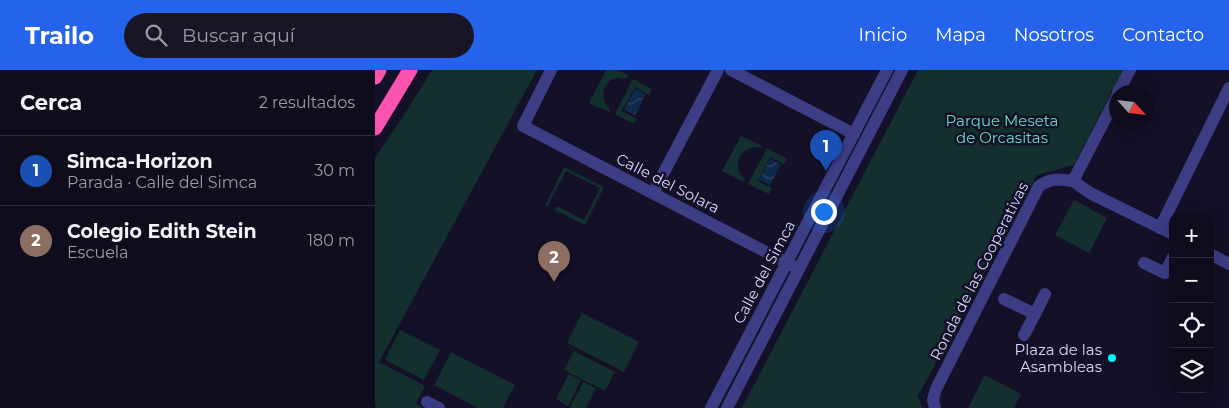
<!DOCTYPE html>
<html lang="es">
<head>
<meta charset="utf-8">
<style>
	body { margin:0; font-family:Montserrat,sans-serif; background:#171526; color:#f1f3f6 }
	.controls { position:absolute; right:15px; bottom:15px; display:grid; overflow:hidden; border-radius:10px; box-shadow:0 5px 20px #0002 }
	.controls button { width:45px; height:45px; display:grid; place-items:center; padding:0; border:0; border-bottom:1px solid #2e2c3b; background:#0e0c1d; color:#f1f3f6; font:25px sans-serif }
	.compass { position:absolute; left:734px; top:15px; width:45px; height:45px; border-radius:50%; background:#0e0c1d; box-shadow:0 5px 20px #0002; rotate:117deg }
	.you { position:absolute; left:448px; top:141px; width:18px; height:18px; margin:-12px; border:4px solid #fff; border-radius:50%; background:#1a73e8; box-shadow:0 0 0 8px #1a73e833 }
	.badge { display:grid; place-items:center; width:32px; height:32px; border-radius:50%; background:#2563eb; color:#fff; font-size:16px; font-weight:700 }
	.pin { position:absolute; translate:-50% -41px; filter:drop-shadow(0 1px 2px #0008) }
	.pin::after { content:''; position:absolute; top:26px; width:18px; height:15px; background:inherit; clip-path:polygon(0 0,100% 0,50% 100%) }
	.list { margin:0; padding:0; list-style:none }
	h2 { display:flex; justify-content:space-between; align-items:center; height:65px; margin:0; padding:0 20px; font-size:21px }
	h2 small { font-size:16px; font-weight:400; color:#9b9ba4 }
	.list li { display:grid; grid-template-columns:32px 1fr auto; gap:15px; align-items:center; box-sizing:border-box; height:70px; padding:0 20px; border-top:1px solid #2e2c3b }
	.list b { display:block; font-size:19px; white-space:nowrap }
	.list p { margin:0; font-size:16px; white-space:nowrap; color:#9b9ba4 }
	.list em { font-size:16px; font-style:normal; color:#9b9ba4 }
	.icon { flex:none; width:28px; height:28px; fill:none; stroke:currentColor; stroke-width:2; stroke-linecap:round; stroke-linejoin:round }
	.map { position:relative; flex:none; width:854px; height:338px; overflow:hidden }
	header { display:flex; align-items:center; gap:30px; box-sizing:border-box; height:70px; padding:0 25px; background:#2563eb; color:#fff }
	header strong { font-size:24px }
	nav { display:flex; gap:28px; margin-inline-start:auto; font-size:18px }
	.search { width:350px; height:45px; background:#171526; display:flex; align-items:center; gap:12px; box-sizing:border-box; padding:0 18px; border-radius:28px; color:#9b9ba4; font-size:19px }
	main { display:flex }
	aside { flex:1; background:#0e0c1d }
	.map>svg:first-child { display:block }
	.green { fill:#13302e }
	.water { fill:url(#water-waves) }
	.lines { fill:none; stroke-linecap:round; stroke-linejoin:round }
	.minor { stroke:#3c3d84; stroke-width:12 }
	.highway { stroke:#fb54ae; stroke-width:15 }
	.poi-dot { fill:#07effa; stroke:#131027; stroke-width:2 }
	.labels { text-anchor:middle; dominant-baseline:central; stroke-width:5; stroke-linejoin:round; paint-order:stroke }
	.park-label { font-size:15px; fill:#63deb8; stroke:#131027 }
	.street-label { font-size:15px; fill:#d9d6fe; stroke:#131027 }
	.poi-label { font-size:15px; fill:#d9d6fe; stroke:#131027; text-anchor:end }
</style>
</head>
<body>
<header>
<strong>Trailo</strong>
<div class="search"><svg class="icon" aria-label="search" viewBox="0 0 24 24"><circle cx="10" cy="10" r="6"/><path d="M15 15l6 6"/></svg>Buscar aquí</div>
<nav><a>Inicio</a><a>Mapa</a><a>Nosotros</a><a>Contacto</a></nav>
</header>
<main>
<aside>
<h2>Cerca<small>2 resultados</small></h2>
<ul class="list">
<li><span class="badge" style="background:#1a4fb4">1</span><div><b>Simca-Horizon</b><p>Parada · Calle del Simca</p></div><em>30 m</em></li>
<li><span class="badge" style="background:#8d6e63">2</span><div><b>Colegio Edith Stein</b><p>Escuela</p></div><em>180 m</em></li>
</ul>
</aside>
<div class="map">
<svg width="854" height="338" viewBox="0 0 854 338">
	<defs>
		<pattern id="water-waves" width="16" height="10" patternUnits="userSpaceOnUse" patternTransform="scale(1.25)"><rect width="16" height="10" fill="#0f294b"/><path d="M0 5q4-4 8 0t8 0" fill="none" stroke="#314766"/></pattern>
	</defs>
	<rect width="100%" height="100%" fill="#131027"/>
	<g class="green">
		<path d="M57,0H162L4,292L50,316L41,333L48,338H2L0,336V88L31,42Z"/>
		<path d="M231,0H242L253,5L251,9C231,2 221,26 235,39L234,42L214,33Z"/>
		<path d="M543,0H748L699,95L662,105L543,326L547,338H367Z"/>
		<path d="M258,9L277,19L274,25L260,17L247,41L262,49L259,54L240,44Z"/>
		<path d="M366,66L387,76L386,78C367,73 354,97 370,109L369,112L347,101Z"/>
		<path d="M392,78L412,89L409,94L395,87L383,111L397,118L394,124L373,114Z"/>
		<path d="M189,97L229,117L210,155L180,140L182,136L209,150L225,118L191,101L172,137L170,136Z"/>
		<path d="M699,130L732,148L714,183L680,165Z"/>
		<path d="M207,243L264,272L249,302L192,273Z"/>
		<path d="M25,260L65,280L49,310L10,290Z"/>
		<path d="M199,281L240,302L230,321L189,300Z"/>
		<path d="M76,282L140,315L128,338H103L59,315Z"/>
		<path d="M194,304L206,310L193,336L181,329Z"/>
		<path d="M610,305L646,324L639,338H593Z"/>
		<path d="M208,312L221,318L211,338H197L195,337Z"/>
	</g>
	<g class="water">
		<path d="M260,19L271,24L260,45L249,40Z"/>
		<path d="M395,89L406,94L395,115L384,110Z"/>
	</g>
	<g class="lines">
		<g class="minor">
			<path d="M176,0L148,56L418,196"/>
			<path d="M356,0L479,64"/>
			<path d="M743,22L755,0"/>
			<path d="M698,111L715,123L798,164"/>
			<path d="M278,123L343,0"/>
			<path d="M785,158L854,18"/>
			<path d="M835,184L854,194"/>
			<path d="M769,193L790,203L798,187"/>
			<path d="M629,229L660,244L670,224"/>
			<path d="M649,265L660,244"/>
			<path d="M52,332L64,338"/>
			<path d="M336,338L512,0"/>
			<path d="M352,338L527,0"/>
			<path d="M560,338L558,330L561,319L664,116C676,108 684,109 698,111L742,26"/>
		</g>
		<g class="highway">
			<path d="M0,7L4,0"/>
			<path d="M0,58L35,0"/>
		</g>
	</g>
	<circle class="poi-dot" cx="737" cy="288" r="5"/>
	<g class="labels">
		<g class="park-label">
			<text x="627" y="50">Parque Meseta<tspan x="627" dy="17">de Orcasitas</tspan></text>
		</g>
		<g class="street-label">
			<text transform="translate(293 113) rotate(27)">Calle del Solara</text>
			<text transform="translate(604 201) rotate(-63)">Ronda de las Cooperativas</text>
			<text transform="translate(389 202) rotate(-62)">Calle del Simca</text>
		</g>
		<g class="poi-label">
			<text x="727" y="279">Plaza de las<tspan x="727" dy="17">Asambleas</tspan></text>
		</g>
	</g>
</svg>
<div class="controls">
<button>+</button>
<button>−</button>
<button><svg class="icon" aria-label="locate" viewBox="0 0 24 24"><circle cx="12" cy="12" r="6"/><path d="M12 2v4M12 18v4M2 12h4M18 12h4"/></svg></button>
<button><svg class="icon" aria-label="layers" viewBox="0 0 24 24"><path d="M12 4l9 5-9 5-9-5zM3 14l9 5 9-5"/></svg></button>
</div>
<svg class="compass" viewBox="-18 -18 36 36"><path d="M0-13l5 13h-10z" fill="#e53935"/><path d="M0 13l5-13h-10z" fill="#9b9ba4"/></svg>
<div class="you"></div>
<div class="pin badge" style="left:451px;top:101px;background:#1a4fb4">1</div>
<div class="pin badge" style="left:179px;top:212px;background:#8d6e63">2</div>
</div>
</main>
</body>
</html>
